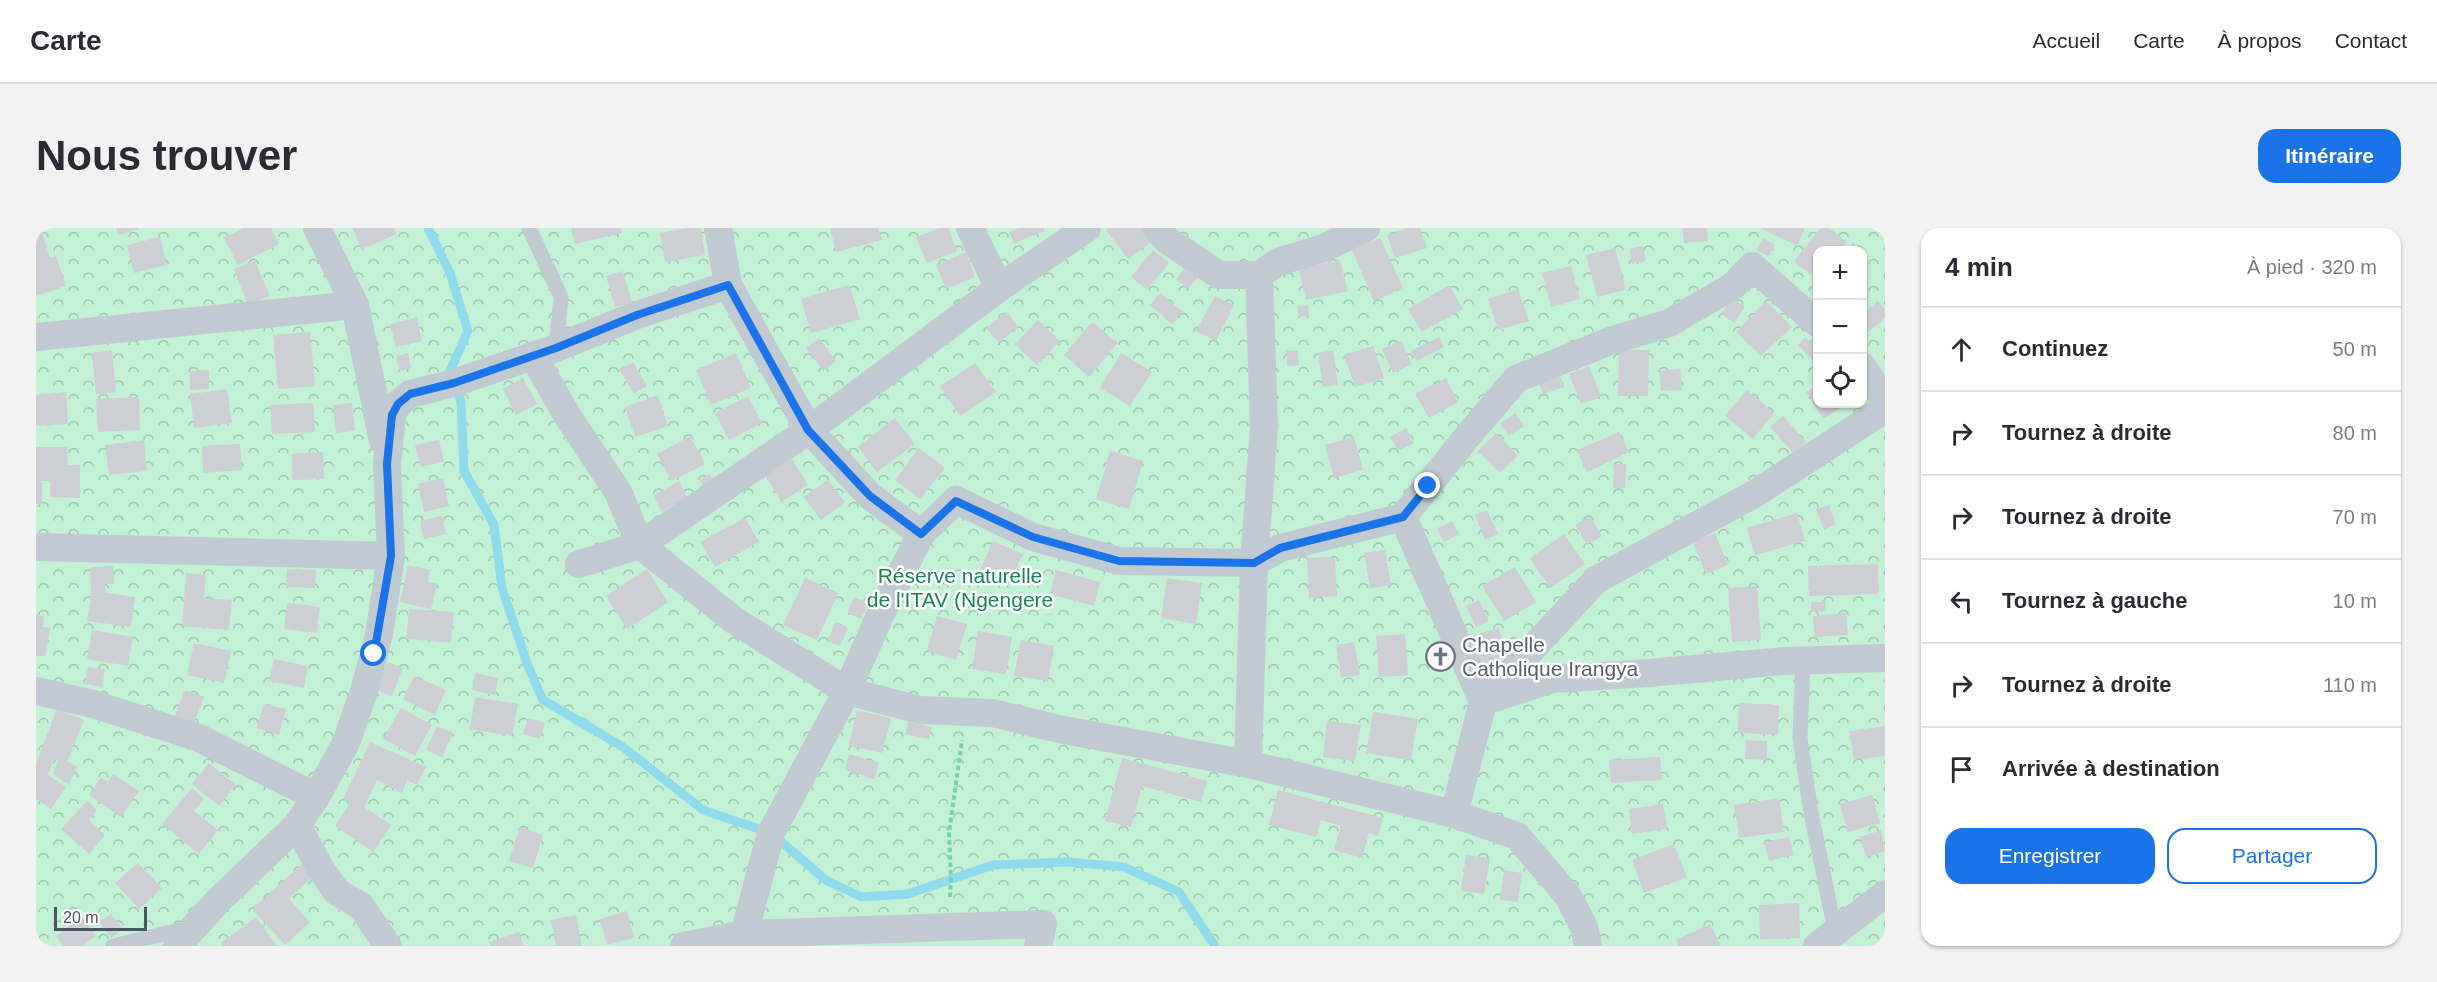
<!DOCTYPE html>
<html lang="fr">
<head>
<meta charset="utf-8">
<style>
	body { margin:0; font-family:Helvetica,sans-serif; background:#f2f2f3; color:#2b2b33 }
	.controls { position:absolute; right:18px; top:18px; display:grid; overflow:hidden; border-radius:12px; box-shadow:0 2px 4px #0004 }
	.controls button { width:54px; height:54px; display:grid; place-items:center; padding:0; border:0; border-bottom:2px solid #e1e1e2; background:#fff; color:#2b2b33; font:30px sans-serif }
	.scale { position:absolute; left:18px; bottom:15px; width:93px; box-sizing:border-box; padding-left:6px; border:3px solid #4a5661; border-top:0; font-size:16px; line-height:21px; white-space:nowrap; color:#4a5661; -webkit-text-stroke:4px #fff; paint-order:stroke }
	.stop { position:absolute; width:18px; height:18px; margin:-14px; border:4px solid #1a73e8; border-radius:50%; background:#fff }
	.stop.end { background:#1a73e8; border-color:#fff; box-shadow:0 2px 6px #0008 }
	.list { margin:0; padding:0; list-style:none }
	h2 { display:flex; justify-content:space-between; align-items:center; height:78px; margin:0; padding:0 24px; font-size:26px }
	h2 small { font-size:20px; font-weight:400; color:#7c7c81 }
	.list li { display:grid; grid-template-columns:39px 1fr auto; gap:18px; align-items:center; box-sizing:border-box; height:84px; padding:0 24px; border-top:2px solid #e1e1e2 }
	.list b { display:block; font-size:22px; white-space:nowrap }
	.list em { font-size:20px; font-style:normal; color:#7c7c81 }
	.actions { display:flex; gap:12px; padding:18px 24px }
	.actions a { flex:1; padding:14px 0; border:2px solid #1a73e8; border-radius:18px; text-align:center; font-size:21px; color:#1a73e8 }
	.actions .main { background:#1a73e8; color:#fff }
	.icon { flex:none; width:33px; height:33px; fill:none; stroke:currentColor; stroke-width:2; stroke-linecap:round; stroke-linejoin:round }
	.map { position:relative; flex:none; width:1849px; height:718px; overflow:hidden; border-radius:18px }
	header { display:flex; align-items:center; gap:36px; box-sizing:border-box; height:84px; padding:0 30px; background:#fff; border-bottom:2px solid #e1e1e2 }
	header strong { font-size:28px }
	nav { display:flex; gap:33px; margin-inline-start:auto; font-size:21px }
	.intro { display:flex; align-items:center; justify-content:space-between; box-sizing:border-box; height:144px; padding:0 36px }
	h1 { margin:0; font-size:42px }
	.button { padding:15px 27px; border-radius:18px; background:#1a73e8; color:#fff; font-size:21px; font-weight:700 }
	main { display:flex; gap:36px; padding:0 36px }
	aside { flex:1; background:#fff; border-radius:18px; box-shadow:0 2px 4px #0004 }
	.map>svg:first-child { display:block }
	.forest { fill:url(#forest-crowns); fill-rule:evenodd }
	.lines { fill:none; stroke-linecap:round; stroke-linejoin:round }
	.stream { stroke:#90daee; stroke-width:9 }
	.building { fill:#cdcfd5 }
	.path { stroke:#7ad0a6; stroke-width:4; stroke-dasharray:4.5 3; stroke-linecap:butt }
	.lane { stroke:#c1cad2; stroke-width:15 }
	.street { stroke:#c1cad2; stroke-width:28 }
	.route { stroke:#1a73e8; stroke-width:8 }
	.labels { text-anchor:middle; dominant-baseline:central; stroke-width:5; stroke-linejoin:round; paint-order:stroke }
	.park-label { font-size:21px; fill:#17864f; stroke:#fff }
	.worship-label { font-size:21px; fill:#5b616d; stroke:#fff; text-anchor:start }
</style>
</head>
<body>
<header>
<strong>Carte</strong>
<nav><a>Accueil</a><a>Carte</a><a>À propos</a><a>Contact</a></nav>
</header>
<div class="intro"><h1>Nous trouver</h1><a class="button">Itinéraire</a></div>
<main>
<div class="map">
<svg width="1849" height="718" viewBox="0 0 1849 718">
	<defs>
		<pattern id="forest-crowns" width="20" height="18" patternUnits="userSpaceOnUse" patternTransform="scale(1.5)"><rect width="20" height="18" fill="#c3f1d5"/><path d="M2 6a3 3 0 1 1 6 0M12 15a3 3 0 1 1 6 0" fill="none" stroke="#a0c6b0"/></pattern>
	</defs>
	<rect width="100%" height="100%" fill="#f5f3f3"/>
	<path class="forest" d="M0,0H1849V718H0ZM1782,22H1826V176H1782Z"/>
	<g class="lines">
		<path class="stream" d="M392,0L414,45L432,103L414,143L425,173L428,243L458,297L466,360L492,438L507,472L587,519L667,582L735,605L791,653L826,669L872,666L957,637L1032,634L1088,639L1143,664L1179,718"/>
	</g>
	<g class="building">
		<path d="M80,0H102V1L82,7Z"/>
		<path d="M207,0H235L243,16L202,37L188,10Z"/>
		<path d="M316,0H358L361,6L326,21Z"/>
		<path d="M535,0H585L586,5L539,16Z"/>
		<path d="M652,0H665L669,27L629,34L624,5Z"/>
		<path d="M794,0H842L846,12L800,24Z"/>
		<path d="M904,0H912L921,23L891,35L880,9Z"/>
		<path d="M983,0H1008L1009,3L978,15L973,4Z"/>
		<path d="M1073,0H1109L1118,12L1092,31L1070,2Z"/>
		<path d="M1371,0H1384L1391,20L1359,30L1351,7Z"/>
		<path d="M1646,0H1671L1672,13L1648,15Z"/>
		<path d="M1724,0H1769L1761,18Z"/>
		<path d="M1785,0H1793L1811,14L1804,22H1782L1780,51L1758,33Z"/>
		<path d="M6,4L14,30L20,28L30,58L0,68V6Z"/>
		<path d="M124,9L131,37L98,45L91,17Z"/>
		<path d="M1344,10L1367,60L1338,73L1316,22Z"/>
		<path d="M1727,10L1739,17L1733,28L1720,22Z"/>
		<path d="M1817,15L1826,22H1811Z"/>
		<path d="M1607,18L1610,33L1596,36L1593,21Z"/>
		<path d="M1579,20L1590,62L1561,69L1550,27Z"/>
		<path d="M1117,22L1133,35L1111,62L1095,49Z"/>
		<path d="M930,24L939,49L910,61L900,37Z"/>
		<path d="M1304,32L1312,63L1270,72L1263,41Z"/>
		<path d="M219,33L234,68L212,77L198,41Z"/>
		<path d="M1150,38L1162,49L1152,61L1140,51Z"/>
		<path d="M1535,38L1544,71L1515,79L1506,45Z"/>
		<path d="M587,43L596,74L579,79L570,48Z"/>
		<path d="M813,57L824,91L775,105L765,71Z"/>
		<path d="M1413,57L1427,81L1386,104L1372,81Z"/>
		<path d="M1482,61L1493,93L1462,102L1452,71Z"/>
		<path d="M1124,65L1147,84L1136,96L1114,77Z"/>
		<path d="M1179,68L1198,77L1180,113L1160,103Z"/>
		<path d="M1696,70L1709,79L1698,95L1685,86Z"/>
		<path d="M1730,73L1756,99L1725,128L1700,104Z"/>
		<path d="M1842,73L1849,81V90L1826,109V86Z"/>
		<path d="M1272,77L1273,88L1263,89L1261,78Z"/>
		<path d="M971,84L982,99L963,115L950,100Z"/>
		<path d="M381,89L386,113L360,119L354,96Z"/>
		<path d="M1002,92L1024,113L1001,137L979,116Z"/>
		<path d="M1056,94L1082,115L1053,149L1028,127Z"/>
		<path d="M274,104L279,158L242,161L237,107Z"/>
		<path d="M1403,109L1408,119L1381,133L1375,123Z"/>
		<path d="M1770,109L1782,122V127L1776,132L1762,117Z"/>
		<path d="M783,110L800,133L787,143L770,120Z"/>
		<path d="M1365,113L1376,136L1357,145L1346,121Z"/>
		<path d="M1337,118L1348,150L1319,159L1308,127Z"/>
		<path d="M76,122L80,164L60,166L56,125Z"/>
		<path d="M1262,122L1263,137L1251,138L1250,123Z"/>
		<path d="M1297,122L1302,157L1287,159L1282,125Z"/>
		<path d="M1583,122H1613L1612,168H1582Z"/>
		<path d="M372,125L375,140L363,143L360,128Z"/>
		<path d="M700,125L715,160L675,177L660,142Z"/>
		<path d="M1085,125L1116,144L1094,178L1064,160Z"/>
		<path d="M597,134L611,158L598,166L583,141Z"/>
		<path d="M939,135L960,164L924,188L904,158Z"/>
		<path d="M1553,138L1565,169L1545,176L1533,146Z"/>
		<path d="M1644,141L1646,162L1625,163L1623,143Z"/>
		<path d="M173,142V161L154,162V143Z"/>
		<path d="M1524,148L1528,159L1507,166L1503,155Z"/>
		<path d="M487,150L501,176L480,187L467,161Z"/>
		<path d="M1410,150L1422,174L1393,190L1379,166Z"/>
		<path d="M1782,156V176H1811L1787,191L1770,164Z"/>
		<path d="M191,161L196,195L158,200L154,166Z"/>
		<path d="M1711,162L1738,185L1717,211L1689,188Z"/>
		<path d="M30,164L32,196L0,198V167Z"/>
		<path d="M622,167L632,198L599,209L589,179Z"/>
		<path d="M712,168L726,195L693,212L679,185Z"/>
		<path d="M103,169L104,202L62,204L60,171Z"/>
		<path d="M277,175L279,204L236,206L234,177Z"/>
		<path d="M316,175L319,203L300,205L297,177Z"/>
		<path d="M1479,185L1488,198L1473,208L1464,196Z"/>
		<path d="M1747,188L1770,214L1757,225L1734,199Z"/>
		<path d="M859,190L879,216L841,244L822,219Z"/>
		<path d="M1370,200L1378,215L1362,223L1354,209Z"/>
		<path d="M1583,204L1593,224L1551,244L1541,222Z"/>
		<path d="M1460,205L1482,228L1464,245L1442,223Z"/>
		<path d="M654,208L669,236L636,253L621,226Z"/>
		<path d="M1318,209L1327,242L1298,250L1289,217Z"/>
		<path d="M108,212L111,243L73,247L69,217Z"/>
		<path d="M403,212L408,234L385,239L379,217Z"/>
		<path d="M204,216L206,242L167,245L166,218Z"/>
		<path d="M0,219H31L32,237H44V270L14,269V253H6V276H0Z"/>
		<path d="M883,220L909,240L884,271L859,252Z"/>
		<path d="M1074,223L1107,233L1093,281L1060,271Z"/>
		<path d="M287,224L288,251L256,252V226Z"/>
		<path d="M756,231L772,257L745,274L730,248Z"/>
		<path d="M1578,236H1590L1589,260H1577Z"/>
		<path d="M674,246L678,251L667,259L664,252Z"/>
		<path d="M407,250L413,278L388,284L382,256Z"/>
		<path d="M792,252L809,274L785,292L768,269Z"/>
		<path d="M643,253L651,269L626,284L617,268Z"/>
		<path d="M1793,277L1800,296L1788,302L1780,281Z"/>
		<path d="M1451,282L1462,306L1449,312L1439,287Z"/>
		<path d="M1761,285L1769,313L1719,327L1711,300Z"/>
		<path d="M406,288L410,306L388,311L384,293Z"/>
		<path d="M1554,288L1566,308L1551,317L1539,297Z"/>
		<path d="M709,290L723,314L679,339L664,314Z"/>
		<path d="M1416,293L1423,306L1408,314L1401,301Z"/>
		<path d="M1679,305L1692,337L1670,346L1657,314Z"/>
		<path d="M1528,306L1549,336L1514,360L1494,330Z"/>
		<path d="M957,313L987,326L973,357L943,344Z"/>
		<path d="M1349,322L1355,357L1334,360L1328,325Z"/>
		<path d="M1299,329L1301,368L1273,370L1271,330Z"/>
		<path d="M1842,336L1843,366L1773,368L1772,338Z"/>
		<path d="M372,337L394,342L392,354L401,356L395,381L364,374Z"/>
		<path d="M77,338L78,356H69L70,365L99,369L95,399L51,393L55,366L54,339Z"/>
		<path d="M1479,339L1500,374L1468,393L1446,358Z"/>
		<path d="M251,341L280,342L279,360L250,359Z"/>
		<path d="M611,341L632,374L591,401L570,368Z"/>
		<path d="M1020,342L1064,354L1058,378L1014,366Z"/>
		<path d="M150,345L170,347L168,370L196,372L193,402L146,398Z"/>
		<path d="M769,350L802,365L781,412L747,397Z"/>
		<path d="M1131,350L1166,355L1160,396L1125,390Z"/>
		<path d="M1721,358L1725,412L1696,414L1692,360Z"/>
		<path d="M818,369L833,375L825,391L811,385Z"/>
		<path d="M1443,372L1453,393L1440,399L1430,378Z"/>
		<path d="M1775,374H1789L1790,383H1775Z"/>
		<path d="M251,375L284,379L281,405L248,401Z"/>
		<path d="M373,381L418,384L415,415L370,411Z"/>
		<path d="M1810,385L1812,407L1779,409L1777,388Z"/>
		<path d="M0,387L8,388L7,399L14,400L10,428H0Z"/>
		<path d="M901,388L931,396L920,432L891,423Z"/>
		<path d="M800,394L812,400L804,418L791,413Z"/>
		<path d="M1463,400L1471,429L1440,438L1431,409Z"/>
		<path d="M56,402L97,409L92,438L51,431Z"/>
		<path d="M942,403L976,409L970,446L936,441Z"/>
		<path d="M1369,406L1372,447L1343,449L1340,408Z"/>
		<path d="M985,412L1018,418L1012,453L978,448Z"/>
		<path d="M1318,414L1324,447L1305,449L1300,417Z"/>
		<path d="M158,415L195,423L188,455L151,447Z"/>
		<path d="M238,431L272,438L268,460L233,453Z"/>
		<path d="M351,434L367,440L356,468L340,462Z"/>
		<path d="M52,439L69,442L66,459L49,456Z"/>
		<path d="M439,445L462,450L459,467L436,462Z"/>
		<path d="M378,448L410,462L399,487L367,471Z"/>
		<path d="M149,462L168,469L158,496L138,489Z"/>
		<path d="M439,469L482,476L476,508L434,501Z"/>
		<path d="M1703,475L1743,477L1742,507L1702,505Z"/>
		<path d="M228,476L250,481L243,507L221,500Z"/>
		<path d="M365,480L396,497L379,528L347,511Z"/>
		<path d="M21,481L48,492L31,534L41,538L33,557L17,546L22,533L18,531L12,547L30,559L15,581L0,571V535Z"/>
		<path d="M821,482L855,490L846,525L813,518Z"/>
		<path d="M1337,484L1382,491L1375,532L1330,525Z"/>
		<path d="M492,490L509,495L504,511L487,506Z"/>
		<path d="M1291,493L1325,497L1319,533L1287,529Z"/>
		<path d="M872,494L896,499L893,511L869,506Z"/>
		<path d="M401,498L417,505L406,529L390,522Z"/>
		<path d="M1849,498V528L1818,532L1813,503Z"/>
		<path d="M1710,512L1731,513V532L1709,531Z"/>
		<path d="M334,514L390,539L381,557L371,552L366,565L341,552L328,579L355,597L337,624L299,598L314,575L307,571Z"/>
		<path d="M813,526L843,535L838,551L809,542Z"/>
		<path d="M1624,529L1626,552L1575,555L1573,532Z"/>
		<path d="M1086,530L1171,553L1165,574L1106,558L1095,599L1069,593Z"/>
		<path d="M173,535L200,557L183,578L156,556Z"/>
		<path d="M77,546L103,563L85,589L53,567L65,549L72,554Z"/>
		<path d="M156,560L168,571L158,583L182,602L163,626L126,596Z"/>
		<path d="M1242,562L1347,590L1342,608L1333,605L1326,630L1298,622L1305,598L1285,592L1280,609L1233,597Z"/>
		<path d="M1836,567L1844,595L1812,604L1804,576Z"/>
		<path d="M1743,570L1748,604L1703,610L1698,577Z"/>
		<path d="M51,573L61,582L53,592L69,607L53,626L25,601Z"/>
		<path d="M1627,576L1631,601L1596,606L1593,581Z"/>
		<path d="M484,599L507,607L497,640L473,633Z"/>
		<path d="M1845,602L1849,623L1830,629L1824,609Z"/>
		<path d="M1753,609L1758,627L1733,633L1728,614Z"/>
		<path d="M1638,616L1651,649L1608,665L1596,632Z"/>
		<path d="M1430,627L1454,630L1448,666L1425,663Z"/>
		<path d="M268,634L280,646L253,671L274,694L249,717L216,681Z"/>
		<path d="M102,635L126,660L103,681L79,655Z"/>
		<path d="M1468,642L1486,645L1482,674L1464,672Z"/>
		<path d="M1763,675L1764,710L1724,711L1723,677Z"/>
		<path d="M591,683L598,710L571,717L564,691Z"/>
		<path d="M75,686L87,701L75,710L63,694Z"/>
		<path d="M540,687L546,718H520L515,692Z"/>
		<path d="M46,688L60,708L47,718H28L20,708Z"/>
		<path d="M220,689L241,718H188L185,715Z"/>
		<path d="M1674,696L1685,718H1642L1640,712Z"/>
		<path d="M483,704L488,718H454L453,714Z"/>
	</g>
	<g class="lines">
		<path class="path" d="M914,669L915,651L913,605L926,512"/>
		<g class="lane">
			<path d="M493,0L525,69L520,120"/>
			<path d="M1767,433L1764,510L1775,585L1799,703"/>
			<path d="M77,718L152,700"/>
		</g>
		<g class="street">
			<path d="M281,0L319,77L347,213"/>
			<path d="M682,0L692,57L773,202L834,268L885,306"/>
			<path d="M934,0L963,60"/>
			<path d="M1120,0L1131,12L1183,47H1223L1242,34L1288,20L1330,0"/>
			<path d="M0,109L319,77"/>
			<path d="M497,128L531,187L582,264L604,317L699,393L811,463L884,482L956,485L1023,501L1212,536L1418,586L1481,608L1532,668L1548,699L1552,718"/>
			<path d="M1826,138L1849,172"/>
			<path d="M1367,289L1430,210L1480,151L1574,113L1633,95L1697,58L1716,38L1782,96"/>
			<path d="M0,319L355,328"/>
			<path d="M543,336L604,317L773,202L963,60L1051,0"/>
			<path d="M0,463L57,476L163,510L280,569"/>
			<path d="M1449,473L1516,451L1612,445L1749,433L1849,430"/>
			<path d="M1212,536L1218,335L1228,199L1223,47"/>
			<path d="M1418,586L1447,474L1560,352L1720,265L1849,181"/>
			<path d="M261,597L284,640L301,664L325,678L352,718"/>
			<path d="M141,718L181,674L261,597L280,569L310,515L328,463L343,407L355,328L351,236L356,187L362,176L374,166L418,155L520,120L601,87L692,57"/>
			<path d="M648,718L708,706L1007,696L1002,718"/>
			<path d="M708,718V706L735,605L811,463L842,392L885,306L920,272L997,309L1083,333L1218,335L1244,320L1367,289L1447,474"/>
			<path d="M1781,718L1849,666"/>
		</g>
	</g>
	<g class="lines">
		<path class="route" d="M338,426L355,328L351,236L356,187L362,176L374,166L418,155L520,120L601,87L692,57L772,202L834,268L885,306L920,273L997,309L1083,333L1218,335L1244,320L1367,289L1392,258"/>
	</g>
	<defs>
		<symbol id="church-ring" viewBox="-11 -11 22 22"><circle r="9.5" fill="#fff" stroke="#6b7280" stroke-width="1.5"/><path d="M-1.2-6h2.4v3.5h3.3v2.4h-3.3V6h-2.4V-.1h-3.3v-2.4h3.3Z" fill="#6b7280"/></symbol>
	</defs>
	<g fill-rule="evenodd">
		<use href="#church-ring" x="1388" y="412" width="33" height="33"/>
	</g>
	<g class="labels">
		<g class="park-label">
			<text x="924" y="347">Réserve naturelle<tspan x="924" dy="24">de l'ITAV (Ngengere</tspan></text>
		</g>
		<g class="worship-label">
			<text x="1426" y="416">Chapelle<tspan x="1426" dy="24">Catholique Irangya</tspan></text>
		</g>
	</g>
</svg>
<div class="controls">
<button>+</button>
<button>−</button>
<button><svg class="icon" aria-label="locate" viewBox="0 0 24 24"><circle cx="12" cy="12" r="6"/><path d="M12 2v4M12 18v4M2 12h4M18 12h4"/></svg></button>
</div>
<div class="scale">20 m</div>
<div class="stop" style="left:338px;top:426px"></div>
<div class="stop end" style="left:1392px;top:258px"></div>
</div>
<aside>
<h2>4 min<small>À pied · 320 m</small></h2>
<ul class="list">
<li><svg class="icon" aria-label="ahead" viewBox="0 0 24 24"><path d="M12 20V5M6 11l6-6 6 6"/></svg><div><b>Continuez</b></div><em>50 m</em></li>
<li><svg class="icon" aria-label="right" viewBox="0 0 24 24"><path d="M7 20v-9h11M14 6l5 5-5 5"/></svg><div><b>Tournez à droite</b></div><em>80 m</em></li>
<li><svg class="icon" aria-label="right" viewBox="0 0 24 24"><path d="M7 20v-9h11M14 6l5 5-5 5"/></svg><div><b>Tournez à droite</b></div><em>70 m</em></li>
<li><svg class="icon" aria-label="left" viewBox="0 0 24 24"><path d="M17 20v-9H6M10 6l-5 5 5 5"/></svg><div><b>Tournez à gauche</b></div><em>10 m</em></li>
<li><svg class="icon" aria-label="right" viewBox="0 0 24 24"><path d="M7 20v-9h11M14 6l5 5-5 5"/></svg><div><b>Tournez à droite</b></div><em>110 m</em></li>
<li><svg class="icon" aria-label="arrive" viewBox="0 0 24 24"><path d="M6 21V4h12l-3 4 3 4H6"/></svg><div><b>Arrivée à destination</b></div></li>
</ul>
<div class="actions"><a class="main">Enregistrer</a><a>Partager</a></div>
</aside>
</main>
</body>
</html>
